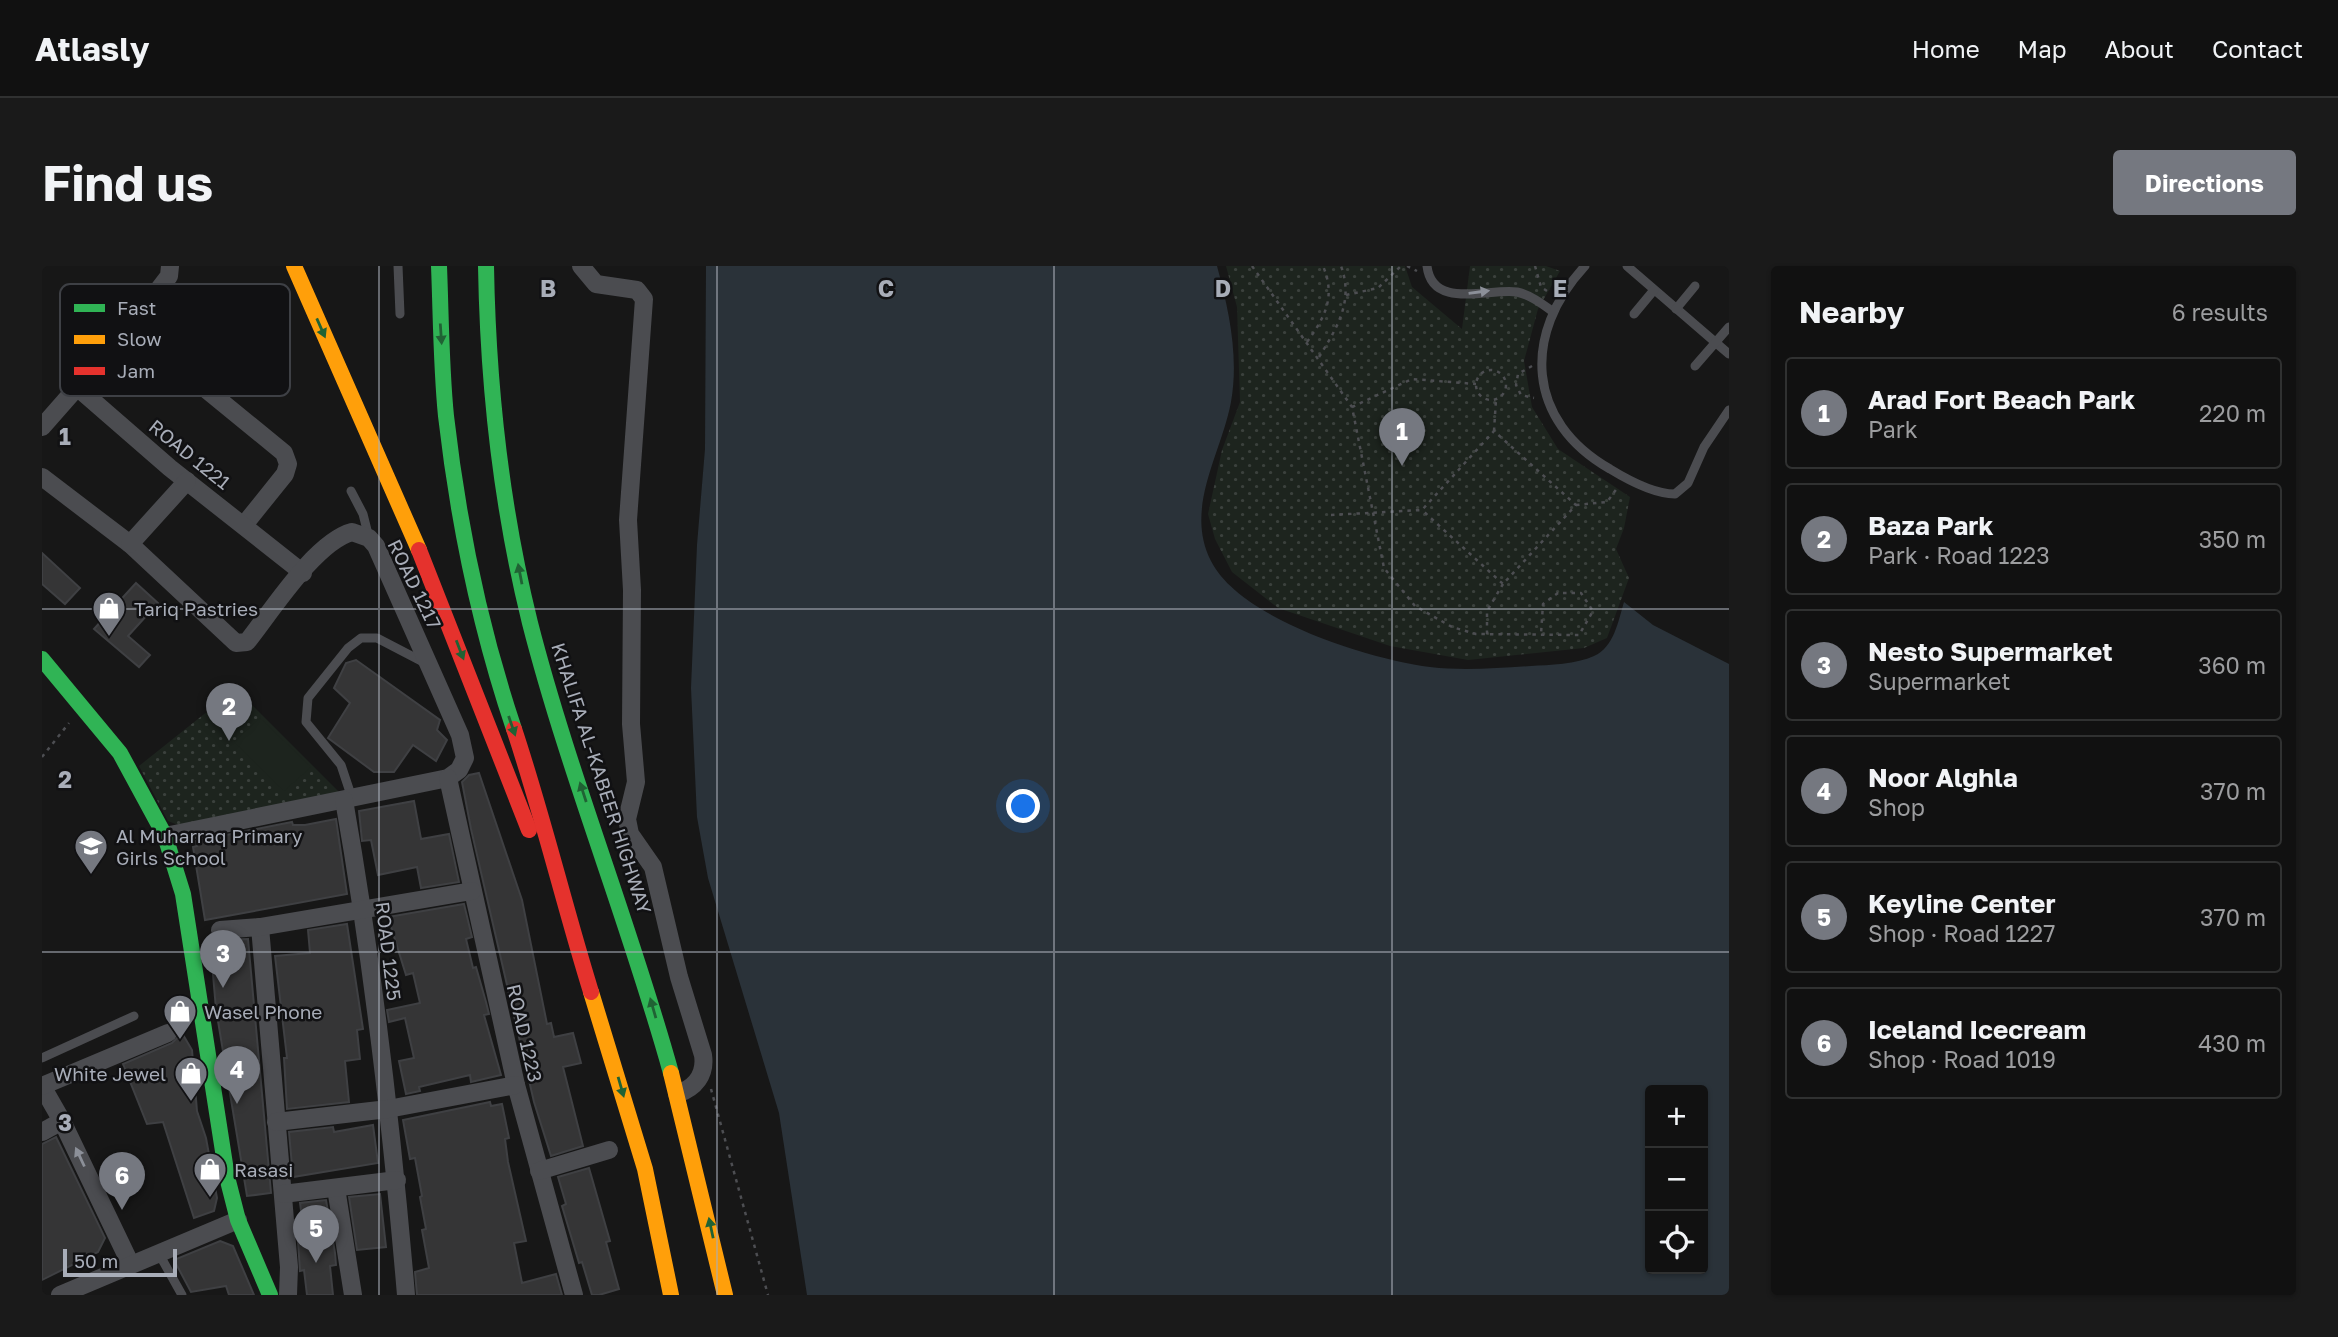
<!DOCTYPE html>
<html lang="en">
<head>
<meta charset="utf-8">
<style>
	body { margin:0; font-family:"Golos Text",sans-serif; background:#1a1a1a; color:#f1f3f6 }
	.controls { position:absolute; right:21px; bottom:21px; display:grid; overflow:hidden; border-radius:7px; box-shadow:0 2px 5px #0004 }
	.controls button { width:63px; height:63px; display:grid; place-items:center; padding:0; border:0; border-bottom:2px solid #303131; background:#111; color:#f1f3f6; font:35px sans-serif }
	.scale { position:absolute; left:21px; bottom:18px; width:114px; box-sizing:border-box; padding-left:7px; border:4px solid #a8adb8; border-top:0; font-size:19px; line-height:24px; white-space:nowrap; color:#a8adb8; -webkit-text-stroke:5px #111113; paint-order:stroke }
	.you { position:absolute; left:982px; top:541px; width:24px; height:24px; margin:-18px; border:5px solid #fff; border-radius:50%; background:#1a73e8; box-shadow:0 0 0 10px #1a73e833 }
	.badge { display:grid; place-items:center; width:46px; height:46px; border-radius:50%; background:#757880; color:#fff; font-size:23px; font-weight:700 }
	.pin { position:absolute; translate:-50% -58px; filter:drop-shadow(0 2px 4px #0008) }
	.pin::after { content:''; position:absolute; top:37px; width:24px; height:21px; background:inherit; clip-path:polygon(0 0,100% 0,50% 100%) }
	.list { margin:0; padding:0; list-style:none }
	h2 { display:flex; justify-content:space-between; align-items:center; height:91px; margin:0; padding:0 28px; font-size:30px }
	h2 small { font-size:23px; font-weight:400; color:#9c9d9f }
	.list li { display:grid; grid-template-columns:46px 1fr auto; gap:21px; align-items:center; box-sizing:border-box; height:112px; margin:0 14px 14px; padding:0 14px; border:2px solid #303131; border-radius:7px }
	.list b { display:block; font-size:26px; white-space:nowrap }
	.list p { margin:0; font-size:23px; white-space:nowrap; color:#9c9d9f }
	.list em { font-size:23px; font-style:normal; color:#9c9d9f }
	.icon { flex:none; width:38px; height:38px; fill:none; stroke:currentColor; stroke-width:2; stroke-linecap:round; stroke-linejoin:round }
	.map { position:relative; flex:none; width:1687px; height:1029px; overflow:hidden; border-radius:7px }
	header { display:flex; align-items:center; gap:42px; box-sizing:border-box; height:98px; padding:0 35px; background:#111; border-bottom:2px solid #303131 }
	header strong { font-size:33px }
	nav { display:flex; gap:38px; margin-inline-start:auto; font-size:24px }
	.intro { display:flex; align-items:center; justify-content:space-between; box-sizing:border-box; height:168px; padding:0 42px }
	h1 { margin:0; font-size:49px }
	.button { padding:18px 32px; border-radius:7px; background:#757880; color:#fff; font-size:24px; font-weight:700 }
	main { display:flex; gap:42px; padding:0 42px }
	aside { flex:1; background:#111; border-radius:7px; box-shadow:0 2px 5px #0004 }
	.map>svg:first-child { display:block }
	.grass { fill:url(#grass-dots) }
	.garden { fill:#1d241e }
	.water { fill:#2a3239; fill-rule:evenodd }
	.building { fill:#353536; stroke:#3f4043; stroke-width:2 }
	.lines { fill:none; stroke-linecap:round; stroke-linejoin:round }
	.path { stroke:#4d4e52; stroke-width:2.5; stroke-dasharray:3.5 5; stroke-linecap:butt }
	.lane { stroke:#4b4c50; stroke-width:9 }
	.street { stroke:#4b4c50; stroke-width:18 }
	.fast { stroke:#30b455; stroke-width:16 }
	.slow { stroke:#ff9f0a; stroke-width:16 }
	.jam { stroke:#e5322d; stroke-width:16 }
	.oneway { fill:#8c9099 }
	.oneway2 { fill:#206234 }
	.grid { fill:none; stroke:#a8adb8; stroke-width:2; stroke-opacity:0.55 }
	.labels { text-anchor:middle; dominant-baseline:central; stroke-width:5; stroke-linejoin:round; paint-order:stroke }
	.street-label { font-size:19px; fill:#a8adb8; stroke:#111113 }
	.poi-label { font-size:19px; fill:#a8adb8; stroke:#111113; text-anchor:start }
	.key { fill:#111113; stroke:#3e4045; stroke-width:2 }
	.key-label { font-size:19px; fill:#a8adb8 }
	.grid-label { font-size:23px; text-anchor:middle; font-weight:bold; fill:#a8adb8; stroke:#111113; stroke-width:5; stroke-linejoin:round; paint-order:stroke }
</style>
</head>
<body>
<header>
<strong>Atlasly</strong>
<nav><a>Home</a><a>Map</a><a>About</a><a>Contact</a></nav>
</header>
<div class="intro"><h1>Find us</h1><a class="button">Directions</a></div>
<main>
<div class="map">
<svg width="1687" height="1029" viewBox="0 0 1687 1029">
	<defs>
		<pattern id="grass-dots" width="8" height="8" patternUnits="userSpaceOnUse" patternTransform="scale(1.75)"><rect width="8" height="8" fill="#1d241e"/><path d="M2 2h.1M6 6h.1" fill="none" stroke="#3b413d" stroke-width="1.8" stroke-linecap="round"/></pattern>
	</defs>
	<rect width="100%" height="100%" fill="#171717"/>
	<g class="grass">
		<path d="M1184,0H1363L1370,21L1420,63L1428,0H1504L1518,5L1496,43L1482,95L1490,141L1516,183L1588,231L1582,262L1574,283L1587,312L1565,372L1542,382L1426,394L1348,380L1236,342L1190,306L1173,273L1166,248L1180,184L1198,136L1195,41Z"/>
		<path d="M181,433L198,449L206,435L301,530L136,559L126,555L97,500Z"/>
	</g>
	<path class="garden" d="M218,452L269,501L242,525L192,476Z"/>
	<path class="water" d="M664,0H1175C1187,44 1197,91 1189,136C1179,189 1142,242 1169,295C1198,353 1327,393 1388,401C1421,405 1456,402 1489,400C1507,399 1535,398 1552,390C1572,381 1576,356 1582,336L1611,359L1687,398V1029H765L737,847L666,612L655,551L649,422L655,279L663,183ZM1608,824H1661V1003H1608Z"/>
	<g class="building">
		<path d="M0,287L38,322L23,338L0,318Z"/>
		<path d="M94,317L116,337L86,370L108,389L97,401L52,363Z"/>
		<path d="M314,394L398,454L395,464L405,474L394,495L371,479L352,506H332L286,472L308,437L292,422L304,397Z"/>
		<path d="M437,507L480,634L505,758L509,757L512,771L531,767L539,797L521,801L541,880L509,890L492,836L429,563L420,516L427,509Z"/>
		<path d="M372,535L379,573L407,568L417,616L379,622L375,601L336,609L329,574L320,575L317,545Z"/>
		<path d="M294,553L305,628L163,654L151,581L155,580L154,575L250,556L251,559H263Z"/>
		<path d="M422,638L430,671L424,673L431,702L434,701L444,736L447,748L442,749L459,809L429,816L428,809L377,821L378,825L364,828L357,795L372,792L363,752L347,756L345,744L378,737L371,707L364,709L346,651Z"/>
		<path d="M305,658L321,763L315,764L318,793L303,795L307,836L245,843L242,792H245L233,690L268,687L266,664Z"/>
		<path d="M206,673L229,927L205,930L174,743L168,674Z"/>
		<path d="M140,767L150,784L155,845L164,872L175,932L172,945L152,952L121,856L105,858L81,798L130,777Z"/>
		<path d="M448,836L449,840L460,838L467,872L463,873L466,896L484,975L472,977L480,1017L514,1008L520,1029H375L373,1006L387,1002L380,964L384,963L378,931L380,930L373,892L368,893L361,854Z"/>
		<path d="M331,859L336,897L251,911L247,866L291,861L292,866Z"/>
		<path d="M14,871L63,972L56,986L0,1014V878Z"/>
		<path d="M547,902L568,975L564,976L577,1023L557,1029H550L540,996L537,997L520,940L524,938L516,911Z"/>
		<path d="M338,928L344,981L315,984L307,931Z"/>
		<path d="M284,934L293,987L294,999L288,1000L291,1029H265L262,1004L258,1005L256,975L263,974L258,937Z"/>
		<path d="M178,975L191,980L212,1029H187L184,1020L149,1026L132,994Z"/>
	</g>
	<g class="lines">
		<g class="path">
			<path d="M1210,0L1310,141L1342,302L1373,340L1410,361L1434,368L1537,369L1551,345L1539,327H1516L1501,338L1499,368"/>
			<path d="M1365,0L1375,5"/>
			<path d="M1493,0L1499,21L1505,25"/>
			<path d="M1304,29L1336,22L1359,0"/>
			<path d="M1265,76C1283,51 1294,31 1281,0"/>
			<path d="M1277,91C1295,62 1312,35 1299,0"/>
			<path d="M1490,100L1476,108L1474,119L1479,129L1492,132"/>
			<circle cx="1449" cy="119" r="15"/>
			<path d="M1310,141L1370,113L1434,118"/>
			<path d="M1452,165L1454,133"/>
			<path d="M1534,239L1565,236L1576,221"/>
			<path d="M1289,249L1380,244L1452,165L1534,239L1461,318L1380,244"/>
			<path d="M1445,368V345L1461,318"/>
			<path d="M0,491L27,457"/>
			<path d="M669,823L726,1029"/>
		</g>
		<g class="lane">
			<path d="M356,0L358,48"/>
			<path d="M1385,0C1390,44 1446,22 1475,26C1488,29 1499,37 1510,45"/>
			<path d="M1543,0C1480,68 1484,155 1568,203C1586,214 1611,228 1633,228L1646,217L1662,181L1687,144"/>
			<path d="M1585,0L1687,88"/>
			<path d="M1634,43L1653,20"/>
			<path d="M1592,48L1612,24"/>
			<path d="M1653,100L1687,61"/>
			<path d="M309,225L321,248L327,272"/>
			<path d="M310,532L299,499L264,456L266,432L306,382L319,372H335L385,398"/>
			<path d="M0,792L92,750"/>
			<path d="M116,986L140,1029"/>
		</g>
		<g class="street">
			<path d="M539,0L554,18L595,24L602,33L586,254L590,324L589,458L594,516L585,553L588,568L611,601L637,711L661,789C664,809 653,822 635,828"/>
			<path d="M88,61L242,187L246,198L243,208L202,259"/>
			<path d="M36,122L128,202L261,307"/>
			<path d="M0,161L88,61L127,10L128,0"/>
			<path d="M0,211L88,278L194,377L205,376C229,346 273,276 310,266L327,272L334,280L418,469L423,492L417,504L406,512L123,570"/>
			<path d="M88,278L145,215"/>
			<path d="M406,512L474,819L532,1029"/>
			<path d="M302,534C331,698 350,863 364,1029"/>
			<path d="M218,661L247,1001L246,1029"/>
			<path d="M178,664L218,661L430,625"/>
			<path d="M0,820L20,855L88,997"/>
			<path d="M0,820L126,767"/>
			<path d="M234,856L346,843L474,819"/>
			<path d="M0,866L20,855"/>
			<path d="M497,905L567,884"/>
			<path d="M294,922L311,1029"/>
			<path d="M241,928L355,914"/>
			<path d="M18,1029L196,954"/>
		</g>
		<g class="fast">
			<path d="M397,0C399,50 399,100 404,150C416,255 438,362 472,463"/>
			<path d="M444,0C446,120 459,240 488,357C527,509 587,655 629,807"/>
			<path d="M0,393L78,487L123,570L141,628L185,911L196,954L228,1029"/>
		</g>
		<g class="slow">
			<path d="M252,0L377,284"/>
			<path d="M549,726L603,903L629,1029"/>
			<path d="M629,807L683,1029"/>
		</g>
		<g class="jam">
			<path d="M377,284L487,564"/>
			<path d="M472,463C501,550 522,639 549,726"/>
		</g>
	</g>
	<defs><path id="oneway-solid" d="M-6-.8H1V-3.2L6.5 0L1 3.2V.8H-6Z" transform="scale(1.75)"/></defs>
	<g class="oneway">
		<use href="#oneway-solid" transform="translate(1437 26) rotate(-8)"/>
		<use href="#oneway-solid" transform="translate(38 891) rotate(-115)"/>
	</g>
	<g class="oneway2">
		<use href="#oneway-solid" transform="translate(279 62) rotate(66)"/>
		<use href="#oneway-solid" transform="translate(399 68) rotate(86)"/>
		<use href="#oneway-solid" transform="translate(478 308) rotate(-101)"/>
		<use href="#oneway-solid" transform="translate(418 384) rotate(69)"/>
		<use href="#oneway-solid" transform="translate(470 460) rotate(71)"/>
		<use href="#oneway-solid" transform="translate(541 526) rotate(-108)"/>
		<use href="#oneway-solid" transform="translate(611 742) rotate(-106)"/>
		<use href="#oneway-solid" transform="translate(579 821) rotate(74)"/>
		<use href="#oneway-solid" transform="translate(669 962) rotate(-102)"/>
	</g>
	<path class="grid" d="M337,0V1029M675,0V1029M1012,0V1029M1350,0V1029M0,343H1687M0,686H1687"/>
	<defs>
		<symbol id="shop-pin" viewBox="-11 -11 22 30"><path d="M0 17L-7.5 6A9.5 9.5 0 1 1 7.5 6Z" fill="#757880" stroke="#111113"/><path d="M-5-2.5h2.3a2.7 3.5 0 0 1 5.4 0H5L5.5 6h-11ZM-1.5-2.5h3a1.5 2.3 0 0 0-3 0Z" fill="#fff"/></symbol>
		<symbol id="school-pin" viewBox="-11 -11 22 30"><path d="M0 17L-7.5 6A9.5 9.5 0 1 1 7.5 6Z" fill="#757880" stroke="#111113"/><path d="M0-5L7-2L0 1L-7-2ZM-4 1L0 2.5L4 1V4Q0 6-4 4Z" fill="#fff"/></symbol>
	</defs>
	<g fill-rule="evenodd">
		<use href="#shop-pin" x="48" y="323" width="38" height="52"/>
		<use href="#school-pin" x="30" y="561" width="38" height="52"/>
		<use href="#shop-pin" x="119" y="726" width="38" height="52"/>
		<use href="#shop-pin" x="130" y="788" width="38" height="52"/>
		<use href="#shop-pin" x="149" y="884" width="38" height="52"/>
	</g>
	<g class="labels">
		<g class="street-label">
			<text transform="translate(148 188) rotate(39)">ROAD 1221</text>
			<text transform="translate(373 318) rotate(64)">ROAD 1217</text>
			<text transform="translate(560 512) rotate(72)">KHALIFA AL-KABEER HIGHWAY</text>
			<text transform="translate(347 685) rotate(83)">ROAD 1225</text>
			<text transform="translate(483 767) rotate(77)">ROAD 1223</text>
		</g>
		<g class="poi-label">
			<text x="92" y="342">Tariq Pastries</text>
			<text x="74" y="569">Al Muharraq Primary<tspan x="74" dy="22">Girls School</tspan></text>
			<text x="162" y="745">Wasel Phone</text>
			<text x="124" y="807" text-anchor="end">White Jewel</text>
			<text x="192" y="903">Rasasi</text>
		</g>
	</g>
	<rect x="18" y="18" width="230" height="112" rx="10" class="key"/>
	<rect x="32" y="38" width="31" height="8" fill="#30b455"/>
	<rect x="32" y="69" width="31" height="9" fill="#ff9f0a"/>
	<rect x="32" y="101" width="31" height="8" fill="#e5322d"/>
	<g class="key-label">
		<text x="75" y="49">Fast</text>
		<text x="75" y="80">Slow</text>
		<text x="75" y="112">Jam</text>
	</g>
	<g class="grid-label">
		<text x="506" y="31">B</text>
		<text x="844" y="31">C</text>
		<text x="1181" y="31">D</text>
		<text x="1518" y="31">E</text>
		<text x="23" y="179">1</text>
		<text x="23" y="522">2</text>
		<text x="23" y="865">3</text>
	</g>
</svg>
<div class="controls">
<button>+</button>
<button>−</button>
<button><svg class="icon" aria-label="locate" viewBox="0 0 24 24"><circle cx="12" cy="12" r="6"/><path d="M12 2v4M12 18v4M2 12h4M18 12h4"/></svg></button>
</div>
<div class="scale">50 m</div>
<div class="you"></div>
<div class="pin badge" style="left:1360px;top:200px">1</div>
<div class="pin badge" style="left:187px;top:475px">2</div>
<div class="pin badge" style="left:181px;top:722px">3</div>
<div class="pin badge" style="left:195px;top:838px">4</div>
<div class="pin badge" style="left:274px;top:997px">5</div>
<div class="pin badge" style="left:80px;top:944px">6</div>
</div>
<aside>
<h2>Nearby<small>6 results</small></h2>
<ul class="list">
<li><span class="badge">1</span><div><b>Arad Fort Beach Park</b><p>Park</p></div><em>220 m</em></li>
<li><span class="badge">2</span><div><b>Baza Park</b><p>Park · Road 1223</p></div><em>350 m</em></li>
<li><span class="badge">3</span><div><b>Nesto Supermarket</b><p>Supermarket</p></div><em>360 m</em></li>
<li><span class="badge">4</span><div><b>Noor Alghla</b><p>Shop</p></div><em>370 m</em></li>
<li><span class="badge">5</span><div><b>Keyline Center</b><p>Shop · Road 1227</p></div><em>370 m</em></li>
<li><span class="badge">6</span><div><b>Iceland Icecream</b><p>Shop · Road 1019</p></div><em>430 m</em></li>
</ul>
</aside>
</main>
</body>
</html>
